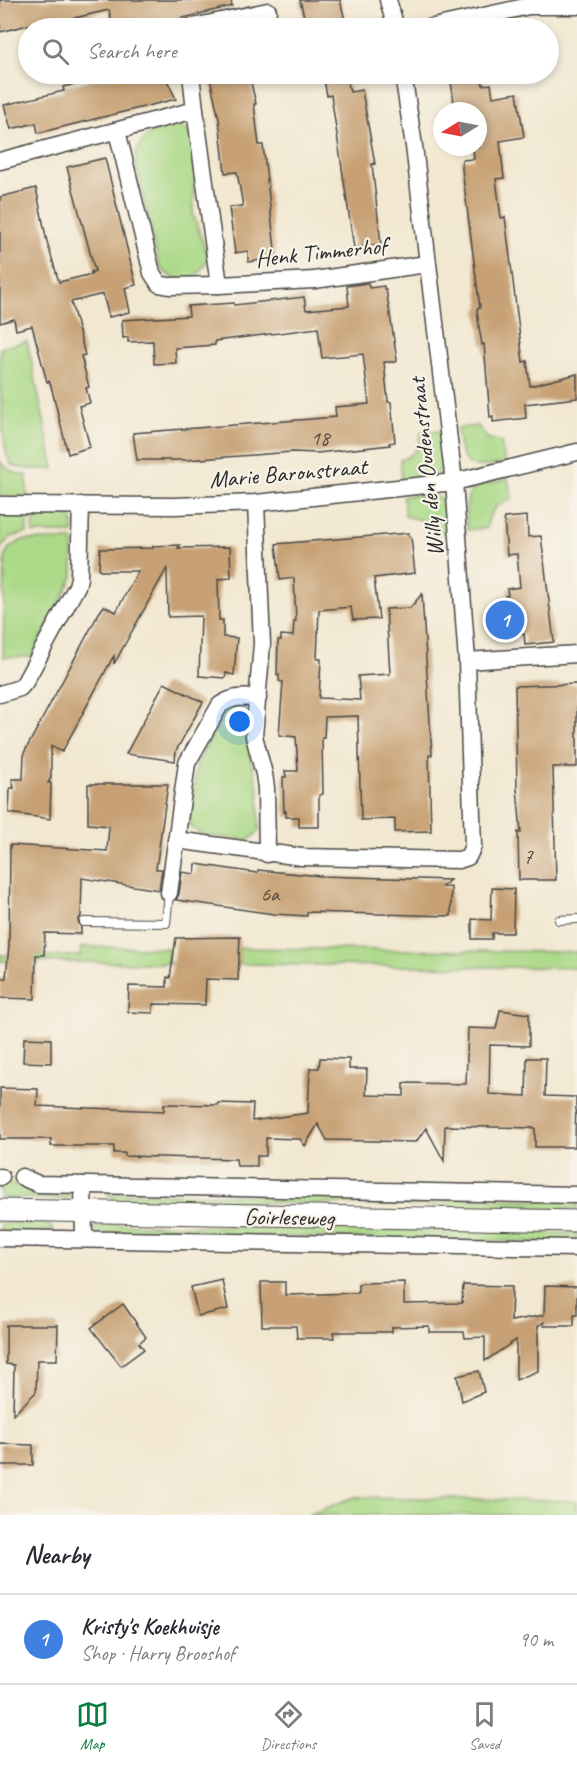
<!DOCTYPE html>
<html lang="en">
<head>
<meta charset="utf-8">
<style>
	body { margin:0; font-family:Caveat,sans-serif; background:#f7f7f7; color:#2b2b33 }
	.compass { position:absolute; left:433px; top:102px; width:54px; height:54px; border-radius:50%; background:#fff; box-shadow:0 3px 9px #0003; rotate:260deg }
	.you { position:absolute; left:240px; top:722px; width:21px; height:21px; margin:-15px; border:4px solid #fff; border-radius:50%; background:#1a73e8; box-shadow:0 0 0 9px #1a73e833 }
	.badge { display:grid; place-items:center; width:39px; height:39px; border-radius:50%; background:#0b8043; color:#fff; font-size:20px; font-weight:700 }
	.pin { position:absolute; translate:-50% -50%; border:3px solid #fff; box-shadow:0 2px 6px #0006 }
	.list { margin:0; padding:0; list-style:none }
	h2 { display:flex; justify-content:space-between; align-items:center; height:78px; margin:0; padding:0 24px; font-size:26px }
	h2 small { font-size:20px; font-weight:400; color:#7c7c81 }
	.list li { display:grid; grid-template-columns:39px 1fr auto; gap:18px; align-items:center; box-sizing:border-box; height:90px; padding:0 24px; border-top:2px solid #e1e1e2 }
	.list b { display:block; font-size:22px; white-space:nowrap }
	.list p { margin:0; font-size:20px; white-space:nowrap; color:#7c7c81 }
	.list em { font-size:20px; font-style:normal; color:#7c7c81 }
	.icon { flex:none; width:33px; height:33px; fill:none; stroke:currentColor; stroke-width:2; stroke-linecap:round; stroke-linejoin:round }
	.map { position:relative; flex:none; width:577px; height:1515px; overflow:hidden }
	.search { position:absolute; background:#fff; box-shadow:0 3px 9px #0003; left:18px; right:18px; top:18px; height:66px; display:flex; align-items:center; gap:15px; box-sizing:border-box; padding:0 21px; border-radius:33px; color:#7c7c81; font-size:22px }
	.sheet { height:168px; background:#fff }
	nav { display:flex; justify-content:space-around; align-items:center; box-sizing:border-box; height:84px; border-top:2px solid #e1e1e2; background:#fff; font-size:16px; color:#7c7c81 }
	nav a { display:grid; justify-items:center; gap:3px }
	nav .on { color:#0b8043 }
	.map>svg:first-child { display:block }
	.green { fill:#abd987; stroke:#6b8259; stroke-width:1.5 }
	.building { fill:#c7a174 }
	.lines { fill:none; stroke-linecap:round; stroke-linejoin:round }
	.service-casing { stroke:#494744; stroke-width:10 }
	.minor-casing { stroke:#494744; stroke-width:19 }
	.tertiary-casing { stroke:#494744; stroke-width:23 }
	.service { stroke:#fff; stroke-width:8 }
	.minor { stroke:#fff; stroke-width:16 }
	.tertiary { stroke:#fff; stroke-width:21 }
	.labels { text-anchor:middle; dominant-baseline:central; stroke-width:4.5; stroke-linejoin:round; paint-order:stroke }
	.number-label { font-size:21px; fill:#52483d }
	.street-label { font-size:24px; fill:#2b2b2b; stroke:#f7f3e8 }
</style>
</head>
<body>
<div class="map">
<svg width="577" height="1515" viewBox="0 0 577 1515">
	<rect width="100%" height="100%" fill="#f7f3e8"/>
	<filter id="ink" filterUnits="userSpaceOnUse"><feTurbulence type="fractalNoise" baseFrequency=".0167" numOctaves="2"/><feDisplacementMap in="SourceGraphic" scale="12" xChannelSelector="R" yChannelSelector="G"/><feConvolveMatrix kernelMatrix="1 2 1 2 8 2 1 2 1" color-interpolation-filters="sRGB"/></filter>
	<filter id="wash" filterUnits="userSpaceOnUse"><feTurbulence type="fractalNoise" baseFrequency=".008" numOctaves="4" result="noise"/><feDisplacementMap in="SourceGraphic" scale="24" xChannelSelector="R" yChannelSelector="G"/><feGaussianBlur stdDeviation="1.35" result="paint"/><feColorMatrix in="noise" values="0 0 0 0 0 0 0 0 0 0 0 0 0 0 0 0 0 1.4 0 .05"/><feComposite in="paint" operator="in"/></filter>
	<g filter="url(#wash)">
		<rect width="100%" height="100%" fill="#f2e8d1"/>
		<g class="green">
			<path d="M170,125L184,128L193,137L195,170L193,214L208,257C199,282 177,288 159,266L135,160C139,139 150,130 170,125Z"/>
			<path d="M27,341L54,469C42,468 23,471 12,465C0,455 0,369 0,348Z"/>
			<path d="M478,426L487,438L501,442L505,463C466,470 462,469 457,428Z"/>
			<path d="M441,431C446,476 446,474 401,480L400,460C414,456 420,447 421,433Z"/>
			<path d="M0,461C6,470 17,475 27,475V496H0Z"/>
			<path d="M508,479L512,499C497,503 488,512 487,528L467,530C464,486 468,488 508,479Z"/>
			<path d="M428,494C449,496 448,514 450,531L430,533L421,520L405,516L403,496Z"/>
			<path d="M0,512L27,513V533L10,537L0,549Z"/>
			<path d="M34,513C43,513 67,509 72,519C74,522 73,529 73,533H33Z"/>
			<path d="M22,540H73V577L31,657H3L5,557L9,548Z"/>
			<path d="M232,708L243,709L248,713L247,742L259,792V831L253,837L246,840L203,835L192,828L189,821L197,764L225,710Z"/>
			<path d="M81,947L168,948V963L222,964L0,961V955L80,956Z"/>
			<path d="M239,948L577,952V968L239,964Z"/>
			<path d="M0,1183L71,1191L72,1194L68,1198L61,1199L0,1198Z"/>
			<path d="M108,1193L445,1198V1206L117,1200L109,1196Z"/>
			<path d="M448,1198L577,1201V1209L449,1207Z"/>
			<path d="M0,1223H43L52,1227L53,1231L52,1232L0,1231Z"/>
			<path d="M107,1224L445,1231V1240L91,1233V1228Z"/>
			<path d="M448,1231L577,1233V1243L448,1240Z"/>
			<path d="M355,1497L577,1501V1515H308Z"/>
		</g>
		<g id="blocks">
			<g class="building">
				<path d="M0,0H231L232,6L143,28H113L109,10L57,22L56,18L0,32Z"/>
				<path d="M300,0H340L347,28H315L314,23L306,25Z"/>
				<path d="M130,74H164L176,99L38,133L36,123L11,129L4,105L64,91L63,87L109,76L110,78Z"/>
				<path d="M209,74H249L256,104H254L259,145H263L276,258L248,262V251L235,253L229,207L243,206L237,172L225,173L219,119Z"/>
				<path d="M323,74H346L350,92L362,90L375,164H372L381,244L354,248L331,95L327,96Z"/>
				<path d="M450,74H481L483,85L491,84L493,97L517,93L524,137L500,141L504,178L496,179L501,218L505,217L523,362L527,361L530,386L577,374V398L525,404L526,418L493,422V416L490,417L484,344L482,345L479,327L477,309L480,308L462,169V160L474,159L473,149L478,148V111H455Z"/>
				<path d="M105,158L136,285L125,288L130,312L109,317L103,294L71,302L85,355L81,356L89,387L86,388L90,403L79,406L90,447L68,454L51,386L49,381L47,382L32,326L16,330L14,319L0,323V197L36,188L47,242L59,282L92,274L91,272L95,271L67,167Z"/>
				<path d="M368,283L369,288L384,286V289H386L397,360L395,362H384L388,402H391L395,442L389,443L390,445L317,453L292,452L186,460H137L133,433L336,417L335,407L369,404L363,354L322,358L318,328L215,341V345L175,348L176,363L154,364L153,341L128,342V337L123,338L122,320L189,316L188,306L234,303V305L304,297L306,310L349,306L347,286Z"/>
				<path d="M527,516L528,537L541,536L554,642L525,645L524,634L512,636L511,630H508L505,596L508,595L507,589L520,587L517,554L507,555L504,518Z"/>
				<path d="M409,533V537H411L415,573L374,578L379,619L353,620L351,607L319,610L317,659H321L319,698L360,700L358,676L390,674L386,609L410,608L422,594L432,755H429L431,831L395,832V819L361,820L358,716L325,717L324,738H322L323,794L319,795V827H299V817H286V811L284,812L283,777H286L285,771H298L296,737L279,735L283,682L279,681V675H277L278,640H281V635L293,636L294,621H296L294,578L280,580L276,544Z"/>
				<path d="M180,545L178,548L230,547L231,578L218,579L219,620H223V637L237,638L234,675L226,673L225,678L199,676L201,616L168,617L167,568L114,664V656L112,659L62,752L51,746V778L48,783H51L50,819L9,813L10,788H14L12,779H23L24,753L63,680L99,613L104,606L116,612L138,571H100L99,569L100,549L153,548V546Z"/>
				<path d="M164,683L203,702L176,751L175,761L126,754Z"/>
				<path d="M577,684V767H553L556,880H519L518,832L521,833L517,788L515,686Z"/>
				<path d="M88,784H168L156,869H162L159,890L82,878L81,916L78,921L81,928V934L45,933L44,955H36L35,999L0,998V978H6L9,945L10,845L107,851L109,826L88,824Z"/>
				<path d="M196,864L257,873L258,870L321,876L450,880L442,887H451V916L307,912V916L274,914L176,900L179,894L182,872L195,874Z"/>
				<path d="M492,888L514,889L513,933H492V939H472V919L491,920Z"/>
				<path d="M240,937L238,980L206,979L205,1005L153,1004V1013L128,1012L129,986L167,987V977L170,978L176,938Z"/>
				<path d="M500,1010L529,1014V1046L490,1045L489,1094L526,1096L527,1058H546L545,1096L576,1097L575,1147H535V1128L445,1126L444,1161L426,1128L416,1142L327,1140L318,1124L305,1146L300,1139L266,1138V1156H257V1166H237L236,1159L125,1156V1153H114V1146H51V1139H0V1088L38,1089L37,1106L164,1111V1104L218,1105V1103L253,1104L252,1121L308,1113L310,1068H319L320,1058L349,1059V1069H367L366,1095L404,1096V1083L466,1084L468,1028L496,1029Z"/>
				<path d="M24,1038L51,1039V1063L23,1062Z"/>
				<path d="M222,1280L228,1309L198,1316L191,1287Z"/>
				<path d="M261,1282H285V1295L358,1293V1285L362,1283L404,1282V1304L462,1303L463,1285L512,1286L511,1321L544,1315L545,1286L577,1287V1315H574V1326H544V1322L538,1326V1371L516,1380V1340L485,1361V1337L465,1338L464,1332H429V1326L392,1327V1332H333L334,1338H297L296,1326H262Z"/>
				<path d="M123,1304L146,1337L139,1343L144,1349L121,1366L91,1328Z"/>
				<path d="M6,1325H58L57,1360H37L36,1392L13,1415L14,1365L6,1364Z"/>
				<path d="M479,1371L484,1392L462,1401L457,1376Z"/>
				<path d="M0,1444L33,1445V1465H0Z"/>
			</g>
		</g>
	</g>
	<g filter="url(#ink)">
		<use href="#blocks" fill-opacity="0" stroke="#494744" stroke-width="1.5"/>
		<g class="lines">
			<defs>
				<g id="service">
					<path d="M559,920L577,919"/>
					<path d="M84,922L166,923L169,893"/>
				</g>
				<g id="minor">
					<path d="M388,0L396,28"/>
					<path d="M188,28L268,11"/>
					<path d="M429,28L529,6H577"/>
					<path d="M191,74L195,110"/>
					<path d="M117,131L152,273L159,284L169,286L219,285"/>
					<path d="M0,161L195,110L219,285L314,280L427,264"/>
					<path d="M256,503L262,644L254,736L264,774L266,788L267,854"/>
					<path d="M0,505L174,506L256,503L454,482L577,452"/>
					<path d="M467,661L577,654"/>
					<path d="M0,694L20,688L25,682L77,586L79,578L81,505"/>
					<path d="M176,840L302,857L459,860L468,857L473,846L467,661L454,482L414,146L403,74"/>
					<path d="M169,893L187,763L220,705C233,696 243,697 258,698"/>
					<path d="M0,1177H1"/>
					<path d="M22,1177L38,1184L577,1195"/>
					<path d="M83,1185L84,1238"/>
					<path d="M0,1238L577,1248"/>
				</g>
				<path id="tertiary" d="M0,1210L577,1221"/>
			</defs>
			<use href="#service" class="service-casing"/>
			<use href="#minor" class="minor-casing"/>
			<use href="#tertiary" class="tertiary-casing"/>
			<use href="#service" class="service"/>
			<use href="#minor" class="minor"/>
			<use href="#tertiary" class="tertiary"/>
		</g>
	</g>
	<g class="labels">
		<g class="number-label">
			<text x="320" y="438">18</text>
			<text x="528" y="856">7</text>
			<text x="270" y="894">6a</text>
		</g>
		<g class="street-label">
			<text transform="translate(321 252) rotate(-6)">Henk Timmerhof</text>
			<text transform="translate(426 467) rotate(-96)">Willy den Oudenstraat</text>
			<text transform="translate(288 473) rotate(-5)">Marie Baronstraat</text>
			<text transform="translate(289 1217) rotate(1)">Goirleseweg</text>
		</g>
	</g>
</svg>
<svg class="compass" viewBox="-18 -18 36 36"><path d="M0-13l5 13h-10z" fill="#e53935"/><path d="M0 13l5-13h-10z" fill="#7c7c81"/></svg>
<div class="you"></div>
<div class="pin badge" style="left:505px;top:620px;background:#3f7fe0">1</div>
<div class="search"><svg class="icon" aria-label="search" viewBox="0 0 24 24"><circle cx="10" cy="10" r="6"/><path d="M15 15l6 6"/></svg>Search here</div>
</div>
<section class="sheet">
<h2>Nearby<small></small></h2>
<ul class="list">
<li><span class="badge" style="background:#3f7fe0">1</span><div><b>Kristy's Koekhuisje</b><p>Shop · Harry Brooshof</p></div><em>90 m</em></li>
</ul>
</section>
<nav>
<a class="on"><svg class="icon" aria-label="map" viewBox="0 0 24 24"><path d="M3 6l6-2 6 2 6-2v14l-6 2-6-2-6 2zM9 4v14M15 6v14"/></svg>Map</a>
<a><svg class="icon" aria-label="directions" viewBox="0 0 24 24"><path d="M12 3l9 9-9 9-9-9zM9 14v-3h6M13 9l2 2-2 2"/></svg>Directions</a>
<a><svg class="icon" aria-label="saved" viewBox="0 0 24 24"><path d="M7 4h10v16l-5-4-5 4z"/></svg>Saved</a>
</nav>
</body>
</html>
